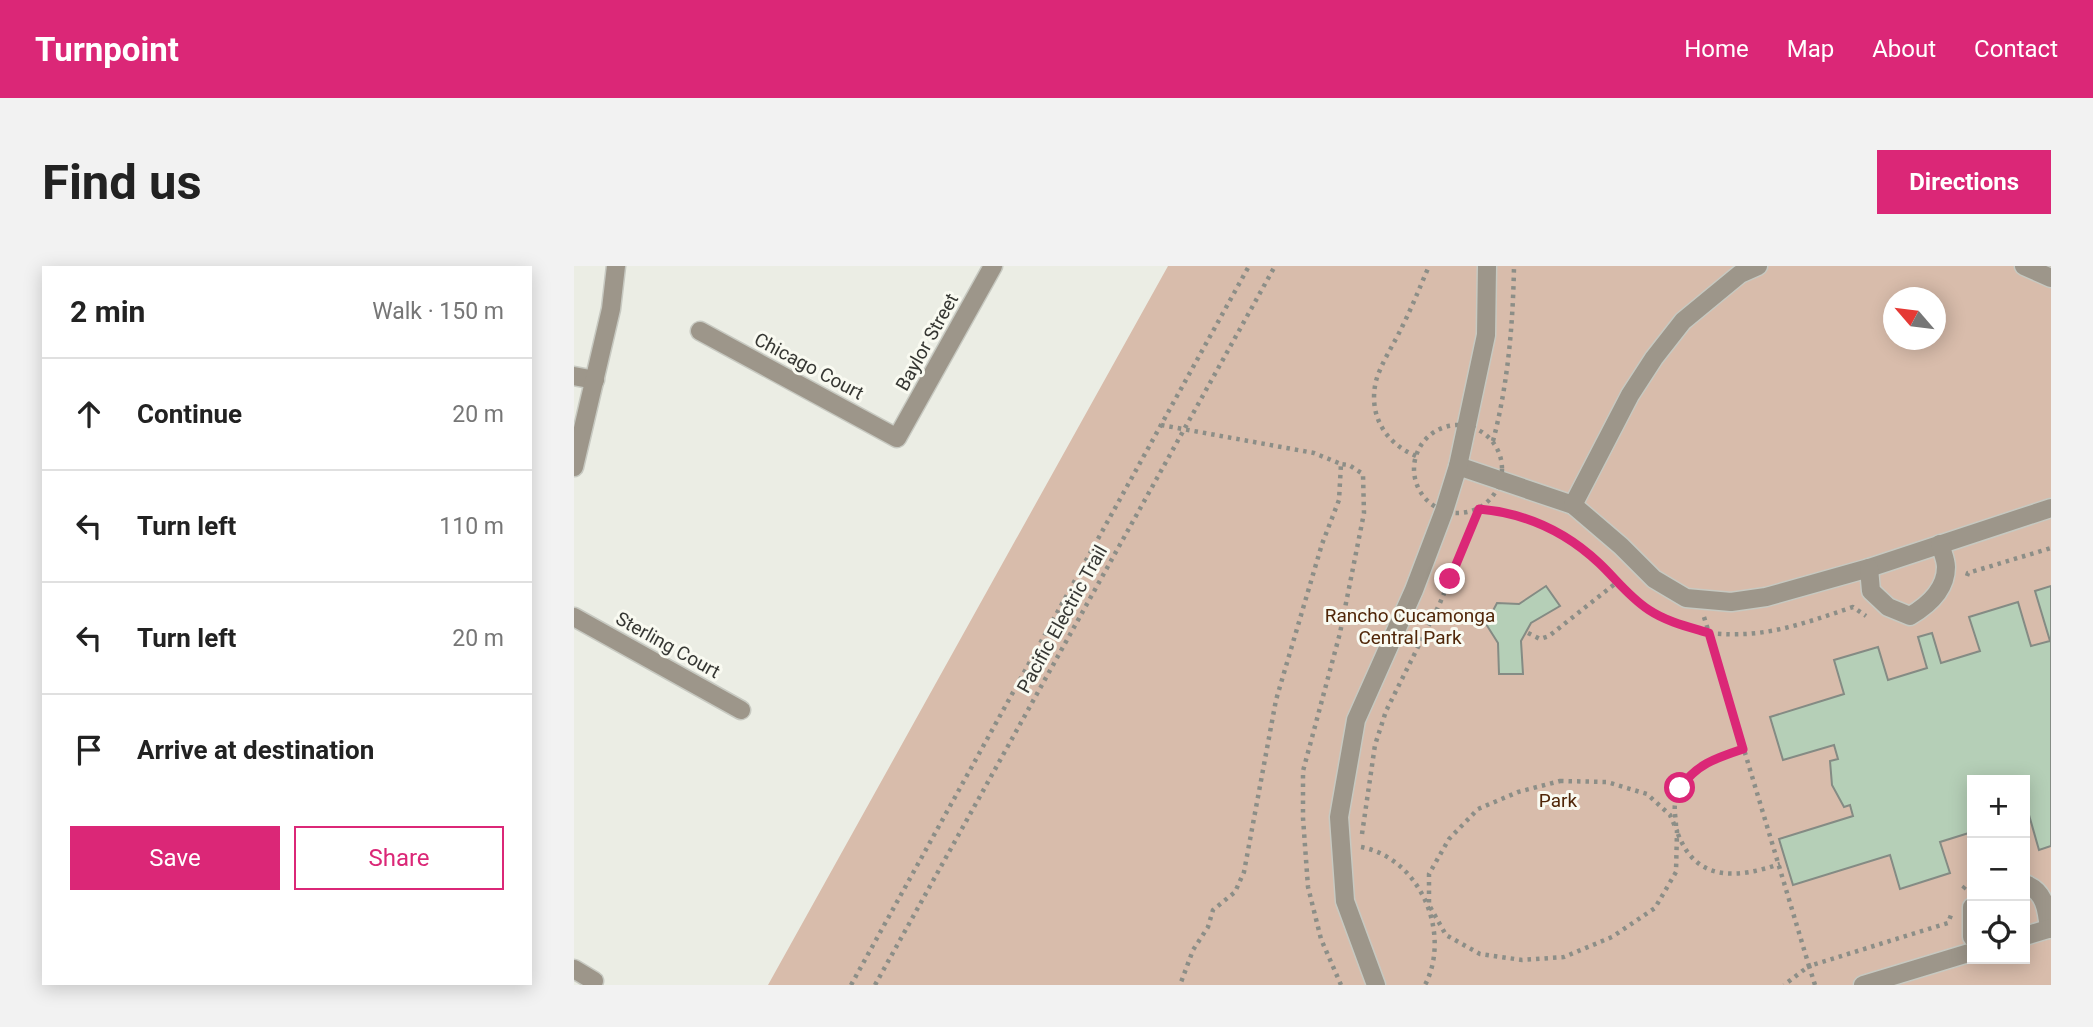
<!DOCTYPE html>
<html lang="en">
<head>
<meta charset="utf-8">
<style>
	body { margin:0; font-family:Roboto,sans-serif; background:#f2f2f2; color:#222 }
	.controls { position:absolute; right:21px; bottom:21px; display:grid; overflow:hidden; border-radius:0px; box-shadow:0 4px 18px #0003 }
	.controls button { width:63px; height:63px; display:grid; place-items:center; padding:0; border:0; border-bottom:2px solid #e0e0e0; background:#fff; color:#222; font:35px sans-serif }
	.compass { position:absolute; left:1309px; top:21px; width:63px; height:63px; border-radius:50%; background:#fff; box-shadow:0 4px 18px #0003; rotate:298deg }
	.stop { position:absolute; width:21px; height:21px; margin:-16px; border:5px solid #db2777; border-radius:50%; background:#fff }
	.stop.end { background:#db2777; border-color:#fff; box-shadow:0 2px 7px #0008 }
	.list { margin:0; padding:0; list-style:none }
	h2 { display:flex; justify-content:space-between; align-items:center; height:91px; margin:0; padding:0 28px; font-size:30px }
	h2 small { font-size:23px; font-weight:400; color:#767676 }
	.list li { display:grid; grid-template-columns:46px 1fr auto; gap:21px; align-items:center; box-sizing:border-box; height:112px; padding:0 28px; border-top:2px solid #e0e0e0 }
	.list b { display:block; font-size:26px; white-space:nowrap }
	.list em { font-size:23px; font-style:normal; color:#767676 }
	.actions { display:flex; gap:14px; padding:21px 28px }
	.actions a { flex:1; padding:16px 0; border:2px solid #db2777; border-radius:0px; text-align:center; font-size:24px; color:#db2777 }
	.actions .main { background:#db2777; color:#fff }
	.icon { flex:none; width:38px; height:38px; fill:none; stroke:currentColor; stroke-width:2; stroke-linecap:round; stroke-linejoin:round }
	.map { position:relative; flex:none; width:1477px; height:719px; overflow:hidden; border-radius:0px }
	header { display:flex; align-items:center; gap:42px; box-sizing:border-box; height:98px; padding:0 35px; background:#db2777; color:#fff }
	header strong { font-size:33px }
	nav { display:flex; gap:38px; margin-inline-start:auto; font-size:24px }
	.intro { display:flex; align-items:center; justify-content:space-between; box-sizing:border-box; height:168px; padding:0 42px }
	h1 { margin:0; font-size:49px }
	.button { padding:18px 32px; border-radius:0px; background:#db2777; color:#fff; font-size:24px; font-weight:700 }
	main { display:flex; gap:42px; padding:0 42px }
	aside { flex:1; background:#fff; border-radius:0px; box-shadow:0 4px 18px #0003 }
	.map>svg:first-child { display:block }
	.green { fill:#d8bcab; fill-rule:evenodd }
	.building { fill:#b5cfb7; stroke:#848b84; stroke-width:2 }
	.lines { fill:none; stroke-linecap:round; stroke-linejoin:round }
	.minor-casing { stroke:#c7c9c1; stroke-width:21 }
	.path { stroke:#8c8e87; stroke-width:4.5; stroke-dasharray:3.5 5; stroke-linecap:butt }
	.minor { stroke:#9d968a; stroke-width:18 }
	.route { stroke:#db2777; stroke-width:9 }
	.labels { text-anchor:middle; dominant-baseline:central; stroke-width:6; stroke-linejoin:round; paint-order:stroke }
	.street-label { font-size:19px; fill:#363733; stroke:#f9faf1 }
	.park-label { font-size:19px; fill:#502608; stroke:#f9faf1 }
</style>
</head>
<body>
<header>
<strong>Turnpoint</strong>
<nav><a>Home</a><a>Map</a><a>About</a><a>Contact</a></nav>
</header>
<div class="intro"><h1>Find us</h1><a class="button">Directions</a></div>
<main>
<aside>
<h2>2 min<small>Walk · 150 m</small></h2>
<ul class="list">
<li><svg class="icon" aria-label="ahead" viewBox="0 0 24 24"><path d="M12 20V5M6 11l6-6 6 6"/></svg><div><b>Continue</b></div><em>20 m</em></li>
<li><svg class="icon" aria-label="left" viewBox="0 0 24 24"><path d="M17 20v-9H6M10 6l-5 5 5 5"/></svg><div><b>Turn left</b></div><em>110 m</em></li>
<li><svg class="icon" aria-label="left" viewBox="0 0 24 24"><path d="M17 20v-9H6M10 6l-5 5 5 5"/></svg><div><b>Turn left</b></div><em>20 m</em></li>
<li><svg class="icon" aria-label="arrive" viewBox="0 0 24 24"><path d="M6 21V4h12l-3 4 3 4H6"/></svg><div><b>Arrive at destination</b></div></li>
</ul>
<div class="actions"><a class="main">Save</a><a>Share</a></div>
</aside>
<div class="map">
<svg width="1477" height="719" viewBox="0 0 1477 719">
	<rect width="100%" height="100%" fill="#ebede4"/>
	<path class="green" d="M594,0H1477V719H194ZM1320,32H1362V74H1320ZM1398,514H1451V693H1398Z"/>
	<g class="building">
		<path d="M972,320L986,340L957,357L947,375L949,408H925L924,377L912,358L923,337L945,338Z"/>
		<path d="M1477,320V580L1465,584L1455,549L1451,550V514H1398V566L1366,576L1376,607L1326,623L1316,589L1219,619L1205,573L1279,550L1276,539L1270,541L1258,519L1256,495L1264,493L1260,479L1209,494L1196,451L1270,428L1260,394L1304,381L1314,414L1353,402L1344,371L1358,367L1367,397L1406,385L1395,351L1444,336L1457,380L1476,375L1461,325Z"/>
	</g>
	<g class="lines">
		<defs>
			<g id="minor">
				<path d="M1450,0L1477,12"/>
				<path d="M126,65L323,172L419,0"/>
				<path d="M0,110L21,114"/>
				<path d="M884,200L999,239L1047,280L1080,313L1112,332L1157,336L1192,331L1295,302L1477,242"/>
				<path d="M0,201L37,43L42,0"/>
				<path d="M999,239L1056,129L1080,92L1109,55L1166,8L1184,0"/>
				<path d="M1295,302L1297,325L1314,341L1336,350C1353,340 1372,324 1372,301C1372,294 1368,285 1366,278"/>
				<path d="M0,351L167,444"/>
				<path d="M1451,618C1471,625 1473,644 1475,663"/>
				<path d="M1398,641V671"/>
				<path d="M1451,670L1477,662"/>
				<path d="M0,703L20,715"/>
				<path d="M802,719L771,635L765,551L782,454L840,324L870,245L884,200L912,69L913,0"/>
				<path d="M1289,719L1398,686"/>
			</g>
		</defs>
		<use href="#minor" class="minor-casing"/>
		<g class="path">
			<circle cx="884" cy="203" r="44"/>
			<path d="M587,159L740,187L767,198L765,234L748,278L702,434L670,606L661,626L639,644L634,661L619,684L606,719"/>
			<path d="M919,175C934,118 939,58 940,0"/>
			<path d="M842,190C811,177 794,149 802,115C807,97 820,78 828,61C838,41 846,21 855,0"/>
			<path d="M1393,310L1394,307L1477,282"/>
			<path d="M1130,351L1135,367C1190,373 1228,358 1279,341L1292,350"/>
			<path d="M954,367L966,373L975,370L1042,317"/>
			<path d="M986,515L1033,516L1073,528L1096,549L1103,565L1102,606L1081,642L1038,671L990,691L948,694L906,688L872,669L855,639V608L875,573L904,543L944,526Z"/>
			<path d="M1102,560C1102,553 1100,545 1101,538C1105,504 1141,492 1169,483"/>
			<path d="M788,568L801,479L812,445L866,337L905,243C951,247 991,265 1025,297C1042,313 1055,331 1075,344C1093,356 1115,361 1135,367L1235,700L1210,719"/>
			<path d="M1104,568C1123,617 1164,612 1206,598"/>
			<path d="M787,581C846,592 878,667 851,719"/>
			<path d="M1389,623L1398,612"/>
			<path d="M277,719L675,0"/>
			<path d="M301,719L701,0"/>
			<path d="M767,719L747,673L734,621L729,552V505L766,367L790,247L789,208L775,199L767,198"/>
			<path d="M1241,719L1235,700L1374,657L1377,649"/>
		</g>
		<use href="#minor" class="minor"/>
	</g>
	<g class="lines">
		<path class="route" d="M876,313L905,243C951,247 991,265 1025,297C1042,313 1055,331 1075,344C1093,356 1115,361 1135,367L1169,483C1142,492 1123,498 1106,522"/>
	</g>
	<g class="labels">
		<g class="street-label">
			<text transform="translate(353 76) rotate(-61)">Baylor Street</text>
			<text transform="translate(235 100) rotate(28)">Chicago Court</text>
			<text transform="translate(488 353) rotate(-61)">Pacific Electric Trail</text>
			<text transform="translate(94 379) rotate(29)">Sterling Court</text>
		</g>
		<g class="park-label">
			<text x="836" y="349">Rancho Cucamonga<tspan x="836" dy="22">Central Park</tspan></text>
			<text x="984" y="534">Park</text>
		</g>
	</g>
</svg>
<div class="controls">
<button>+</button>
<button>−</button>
<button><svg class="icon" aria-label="locate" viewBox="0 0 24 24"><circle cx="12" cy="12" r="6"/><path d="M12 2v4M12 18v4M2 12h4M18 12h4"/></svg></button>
</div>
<svg class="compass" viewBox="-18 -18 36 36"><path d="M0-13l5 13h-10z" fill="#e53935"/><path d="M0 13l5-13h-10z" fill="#767676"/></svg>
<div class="stop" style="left:1106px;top:522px"></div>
<div class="stop end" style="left:876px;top:313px"></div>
</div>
</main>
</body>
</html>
